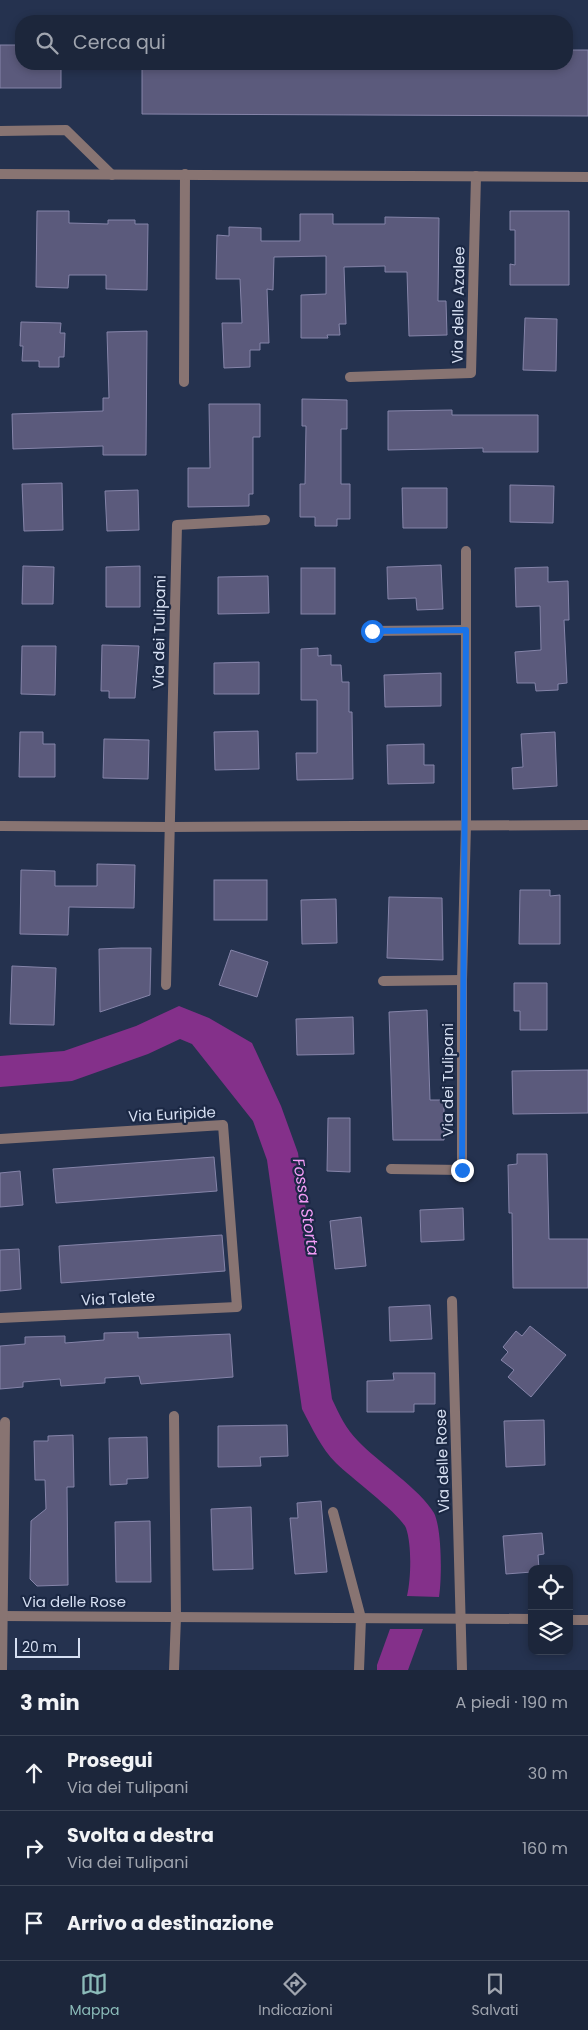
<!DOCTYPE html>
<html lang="it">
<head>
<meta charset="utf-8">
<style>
	body { margin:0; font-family:Poppins,sans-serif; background:#252e42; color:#f1f3f6 }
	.controls { position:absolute; right:15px; bottom:15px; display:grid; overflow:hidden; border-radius:10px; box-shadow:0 2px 8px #0003 }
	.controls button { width:45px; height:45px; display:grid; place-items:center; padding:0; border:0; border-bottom:1px solid #3a4355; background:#1c263b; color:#f1f3f6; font:25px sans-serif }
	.scale { position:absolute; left:15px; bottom:12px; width:65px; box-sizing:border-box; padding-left:5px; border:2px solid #d6dff2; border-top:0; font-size:14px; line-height:18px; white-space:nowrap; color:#d6dff2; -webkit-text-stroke:4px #1b2844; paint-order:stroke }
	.stop { position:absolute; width:15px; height:15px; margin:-11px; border:4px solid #1a73e8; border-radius:50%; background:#fff }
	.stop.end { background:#1a73e8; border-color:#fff; box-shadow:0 1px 5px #0008 }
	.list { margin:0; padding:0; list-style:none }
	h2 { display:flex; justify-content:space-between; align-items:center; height:65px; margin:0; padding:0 20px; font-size:21px }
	h2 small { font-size:16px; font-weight:400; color:#a0a5af }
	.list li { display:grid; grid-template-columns:32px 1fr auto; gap:15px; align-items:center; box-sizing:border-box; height:75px; padding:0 20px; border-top:1px solid #3a4355 }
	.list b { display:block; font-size:19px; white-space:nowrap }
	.list p { margin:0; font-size:16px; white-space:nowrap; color:#a0a5af }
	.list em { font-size:16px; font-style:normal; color:#a0a5af }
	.icon { flex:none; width:28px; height:28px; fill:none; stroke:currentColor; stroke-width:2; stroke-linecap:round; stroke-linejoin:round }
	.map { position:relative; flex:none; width:588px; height:1670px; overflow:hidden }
	.search { position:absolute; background:#1c263b; box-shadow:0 2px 8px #0003; left:15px; right:15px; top:15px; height:55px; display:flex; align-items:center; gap:12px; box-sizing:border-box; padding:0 18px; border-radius:20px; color:#a0a5af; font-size:19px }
	.sheet { height:290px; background:#1c263b }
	nav { display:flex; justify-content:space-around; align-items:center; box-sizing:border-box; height:70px; border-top:1px solid #3a4355; background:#1c263b; font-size:14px; color:#a0a5af }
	nav a { display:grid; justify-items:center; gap:2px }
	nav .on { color:#8bbbb9 }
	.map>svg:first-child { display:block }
	.water { fill:#84308a }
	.building { fill:#5b5a7c; stroke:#8584a9 }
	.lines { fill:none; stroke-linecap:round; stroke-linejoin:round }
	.minor { stroke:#887472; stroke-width:10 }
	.tertiary { stroke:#887472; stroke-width:10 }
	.route { stroke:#1a73e8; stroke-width:6 }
	.labels { text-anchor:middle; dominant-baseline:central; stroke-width:4.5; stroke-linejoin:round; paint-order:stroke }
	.street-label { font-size:15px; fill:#d6dff2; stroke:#1b2844 }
	.water-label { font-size:16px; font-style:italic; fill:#f39df7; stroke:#1b2844 }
</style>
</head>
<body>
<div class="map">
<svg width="588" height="1670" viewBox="0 0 588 1670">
	<rect width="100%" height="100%" fill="#25324f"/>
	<g class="water">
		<path d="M179,1006L209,1018L252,1043L281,1106L298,1153L332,1399C339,1414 346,1429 358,1441C378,1462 420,1489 434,1513C442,1529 442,1579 439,1597L407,1596C411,1579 412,1545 406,1528C400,1514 350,1477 336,1463C321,1448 312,1428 302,1409L267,1160L253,1121L192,1044L180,1039L148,1054L72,1081L0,1087V1056L64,1051L136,1026Z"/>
		<path d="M390,1629H423L408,1670H377V1665Z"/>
	</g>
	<g class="building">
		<path d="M0,45H21V64H61V88H0Z"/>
		<path d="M567,50H588V116L142,114V64H567Z"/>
		<path d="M37,211H69V223L108,224V220H135V224H148L147,290L106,289V275H69L68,288L36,287Z"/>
		<path d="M510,211H569V285H510V264L515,265V230H510Z"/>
		<path d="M300,214H333V224H385V217L439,218L438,301H446L447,335L409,336L407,272H385V266L344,267L346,324H339L340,335H327L328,338H301V295L326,294V256L274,257L273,290L267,289L269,343H260V350H250V367L224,368L222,323H242L240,279H216L217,235L229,236V227L261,228V241H300Z"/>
		<path d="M525,318L557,319L556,371L523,370Z"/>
		<path d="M21,322L61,323L60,333H65L64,357H59V367H39V361H22L23,346H20Z"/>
		<path d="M147,331L146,455H103V446L13,449L12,414L103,411V398H109L107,332Z"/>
		<path d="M302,399L347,400V429H341V484H350V519H337V526H315V517H300V484H305L306,426H302Z"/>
		<path d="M209,404H260V437H253V494H249V506L188,507V468H210Z"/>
		<path d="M452,410V415H538V452H483V448L388,450V411Z"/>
		<path d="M62,483L63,530L24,531L22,484Z"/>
		<path d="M510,485L554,486L553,523L510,522Z"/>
		<path d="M402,488H447V528H403Z"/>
		<path d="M138,490L139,530L107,531L105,491Z"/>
		<path d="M441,565L443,609L417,610L416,598L388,599L387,567Z"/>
		<path d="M23,566L54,567L53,604H22Z"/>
		<path d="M140,566V607H106V567Z"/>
		<path d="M548,567V582L568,581L569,620H564L567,683L558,684V690L536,691L535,683H517L515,652L541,650L540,606L516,607L515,568Z"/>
		<rect x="301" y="568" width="34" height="46"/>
		<path d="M268,576L269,613L218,614V577Z"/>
		<path d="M102,645L139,646L135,698H109V691H101Z"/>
		<path d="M22,646H56L55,695L21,694Z"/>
		<path d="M318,648V656L331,655V665H341L342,682H349V712H352L353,779L297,780L296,753H317V700H301V649Z"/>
		<path d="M259,662V694H214V663Z"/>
		<path d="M441,673V706L385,707L384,675Z"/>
		<path d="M258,731L259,769L215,770L214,732Z"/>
		<path d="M20,732H43V744H55V777H19Z"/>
		<path d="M555,732L557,786L513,789L512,768L523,767L521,734Z"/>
		<path d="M104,739L149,740L148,779L103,778Z"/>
		<path d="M424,744V765H434V783L388,784L387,745Z"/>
		<path d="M97,864L135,865L134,908L69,907L68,935L20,934L21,870L55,871V886H97Z"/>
		<rect x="214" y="880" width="53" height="40"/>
		<path d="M520,890H550V896L560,895V944H519Z"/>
		<path d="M389,897L442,898L443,960L387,958Z"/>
		<path d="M336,899L337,943L302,944L301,900Z"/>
		<path d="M121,948H151L150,995L100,1012L99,949Z"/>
		<path d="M231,950L268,962L257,997L219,985Z"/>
		<path d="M12,966L56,968L54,1025L10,1024Z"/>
		<path d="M514,983H547V1030H520V1011H514Z"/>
		<path d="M427,1010L430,1100H444V1140H393L389,1012Z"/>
		<path d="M353,1017L354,1054L297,1055L296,1019Z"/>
		<path d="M588,1070V1113L513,1114L512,1071Z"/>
		<path d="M328,1118H350V1172L327,1171Z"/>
		<path d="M517,1154H547L549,1239H588V1288H513L512,1213H509L508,1165L517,1164Z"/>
		<path d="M214,1157L217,1191L56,1203L53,1169Z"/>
		<path d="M20,1171L23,1205L0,1207V1173Z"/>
		<path d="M463,1208L464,1240L421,1242L420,1210Z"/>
		<path d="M361,1217L366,1266L335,1269L330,1221Z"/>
		<path d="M222,1235L225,1271L61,1283L59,1246Z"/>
		<path d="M19,1249L21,1289L0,1291V1250Z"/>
		<path d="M430,1305L432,1339L390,1341L389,1307Z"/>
		<path d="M530,1326L566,1355L531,1397L508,1377L514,1370L501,1360L508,1352L503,1347L516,1331L522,1336Z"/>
		<path d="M138,1332V1338L230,1334L233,1377L141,1384L139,1376L105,1378V1383L61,1386L60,1379L23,1382V1387L0,1389V1346L25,1344V1337L65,1336V1343L104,1340V1333Z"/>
		<path d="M393,1373H435V1404H414V1412H367V1381L394,1380Z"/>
		<path d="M544,1420L545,1465L506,1467L504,1421Z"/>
		<path d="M287,1425L288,1456L260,1457L261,1466L218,1467V1426Z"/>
		<path d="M73,1435L74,1487H67L68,1585L37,1586L30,1579L31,1521L46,1509L45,1480H35L34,1441H48V1436Z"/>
		<path d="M147,1437L148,1478L127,1479V1484L110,1485L109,1438Z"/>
		<path d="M321,1501L327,1572L295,1574L290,1518H298L297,1503Z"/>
		<path d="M251,1507L253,1569L213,1570L211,1509Z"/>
		<path d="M150,1521L151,1582H116L115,1522Z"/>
		<path d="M542,1533L544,1554L538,1555L539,1569H532V1572L506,1574L503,1536Z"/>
	</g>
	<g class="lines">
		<g class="minor">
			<path d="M0,131L66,130L112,175"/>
			<path d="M350,377L471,373L476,176"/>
			<path d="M184,382L185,174"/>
			<path d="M372,631L466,630"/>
			<path d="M0,826L170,827L588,825"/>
			<path d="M383,981L462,980"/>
			<path d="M166,985L177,525L265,520"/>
			<path d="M0,1139L223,1125L237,1307L0,1318"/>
			<path d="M391,1169L462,1170V980L466,825V551"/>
			<path d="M452,1301L462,1670"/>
			<path d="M174,1416L176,1617L174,1670"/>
			<path d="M333,1512L361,1618L359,1670"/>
			<path d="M0,1616L532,1619"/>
			<path d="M569,1620H588"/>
			<path d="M2,1670L5,1422"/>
		</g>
		<path class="tertiary" d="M0,174L588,177"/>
	</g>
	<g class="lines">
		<path class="route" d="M372,631L466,630C466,810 462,990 462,1170"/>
	</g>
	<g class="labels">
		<g class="street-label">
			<text transform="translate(458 305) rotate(-89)">Via delle Azalee</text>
			<text transform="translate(159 632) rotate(-89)">Via dei Tulipani</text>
			<text transform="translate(447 1080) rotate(-90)">Via dei Tulipani</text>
			<text transform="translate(172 1114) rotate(-3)">Via Euripide</text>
			<text transform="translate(118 1298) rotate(-3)">Via Talete</text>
			<text transform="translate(442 1461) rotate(-92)">Via delle Rose</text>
			<text x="74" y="1601">Via delle Rose</text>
		</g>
		<g class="water-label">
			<text transform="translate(306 1207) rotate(81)">Fossa Storta</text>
		</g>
	</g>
</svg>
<div class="controls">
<button><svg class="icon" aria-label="locate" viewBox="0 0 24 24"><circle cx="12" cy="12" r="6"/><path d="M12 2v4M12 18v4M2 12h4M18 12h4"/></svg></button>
<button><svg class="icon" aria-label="layers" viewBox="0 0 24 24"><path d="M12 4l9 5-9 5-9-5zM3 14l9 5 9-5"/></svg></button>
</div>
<div class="scale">20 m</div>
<div class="stop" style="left:372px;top:631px"></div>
<div class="stop end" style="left:462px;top:1170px"></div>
<div class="search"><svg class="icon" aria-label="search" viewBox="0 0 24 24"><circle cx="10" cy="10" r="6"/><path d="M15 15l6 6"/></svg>Cerca qui</div>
</div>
<section class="sheet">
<h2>3 min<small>A piedi · 190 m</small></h2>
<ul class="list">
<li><svg class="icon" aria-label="ahead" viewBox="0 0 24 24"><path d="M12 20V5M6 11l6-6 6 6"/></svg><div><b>Prosegui</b><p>Via dei Tulipani</p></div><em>30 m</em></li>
<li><svg class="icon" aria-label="right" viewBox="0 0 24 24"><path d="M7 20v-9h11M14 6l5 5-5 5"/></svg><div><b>Svolta a destra</b><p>Via dei Tulipani</p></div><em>160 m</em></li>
<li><svg class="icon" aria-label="arrive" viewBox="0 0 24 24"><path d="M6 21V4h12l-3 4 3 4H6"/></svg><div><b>Arrivo a destinazione</b></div></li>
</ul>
</section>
<nav>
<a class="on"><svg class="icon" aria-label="map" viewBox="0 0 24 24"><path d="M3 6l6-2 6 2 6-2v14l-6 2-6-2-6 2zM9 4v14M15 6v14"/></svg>Mappa</a>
<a><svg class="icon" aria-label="directions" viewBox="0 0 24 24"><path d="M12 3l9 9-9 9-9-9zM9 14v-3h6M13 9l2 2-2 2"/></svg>Indicazioni</a>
<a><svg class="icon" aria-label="saved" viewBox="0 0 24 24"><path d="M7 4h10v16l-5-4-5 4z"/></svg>Salvati</a>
</nav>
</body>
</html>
